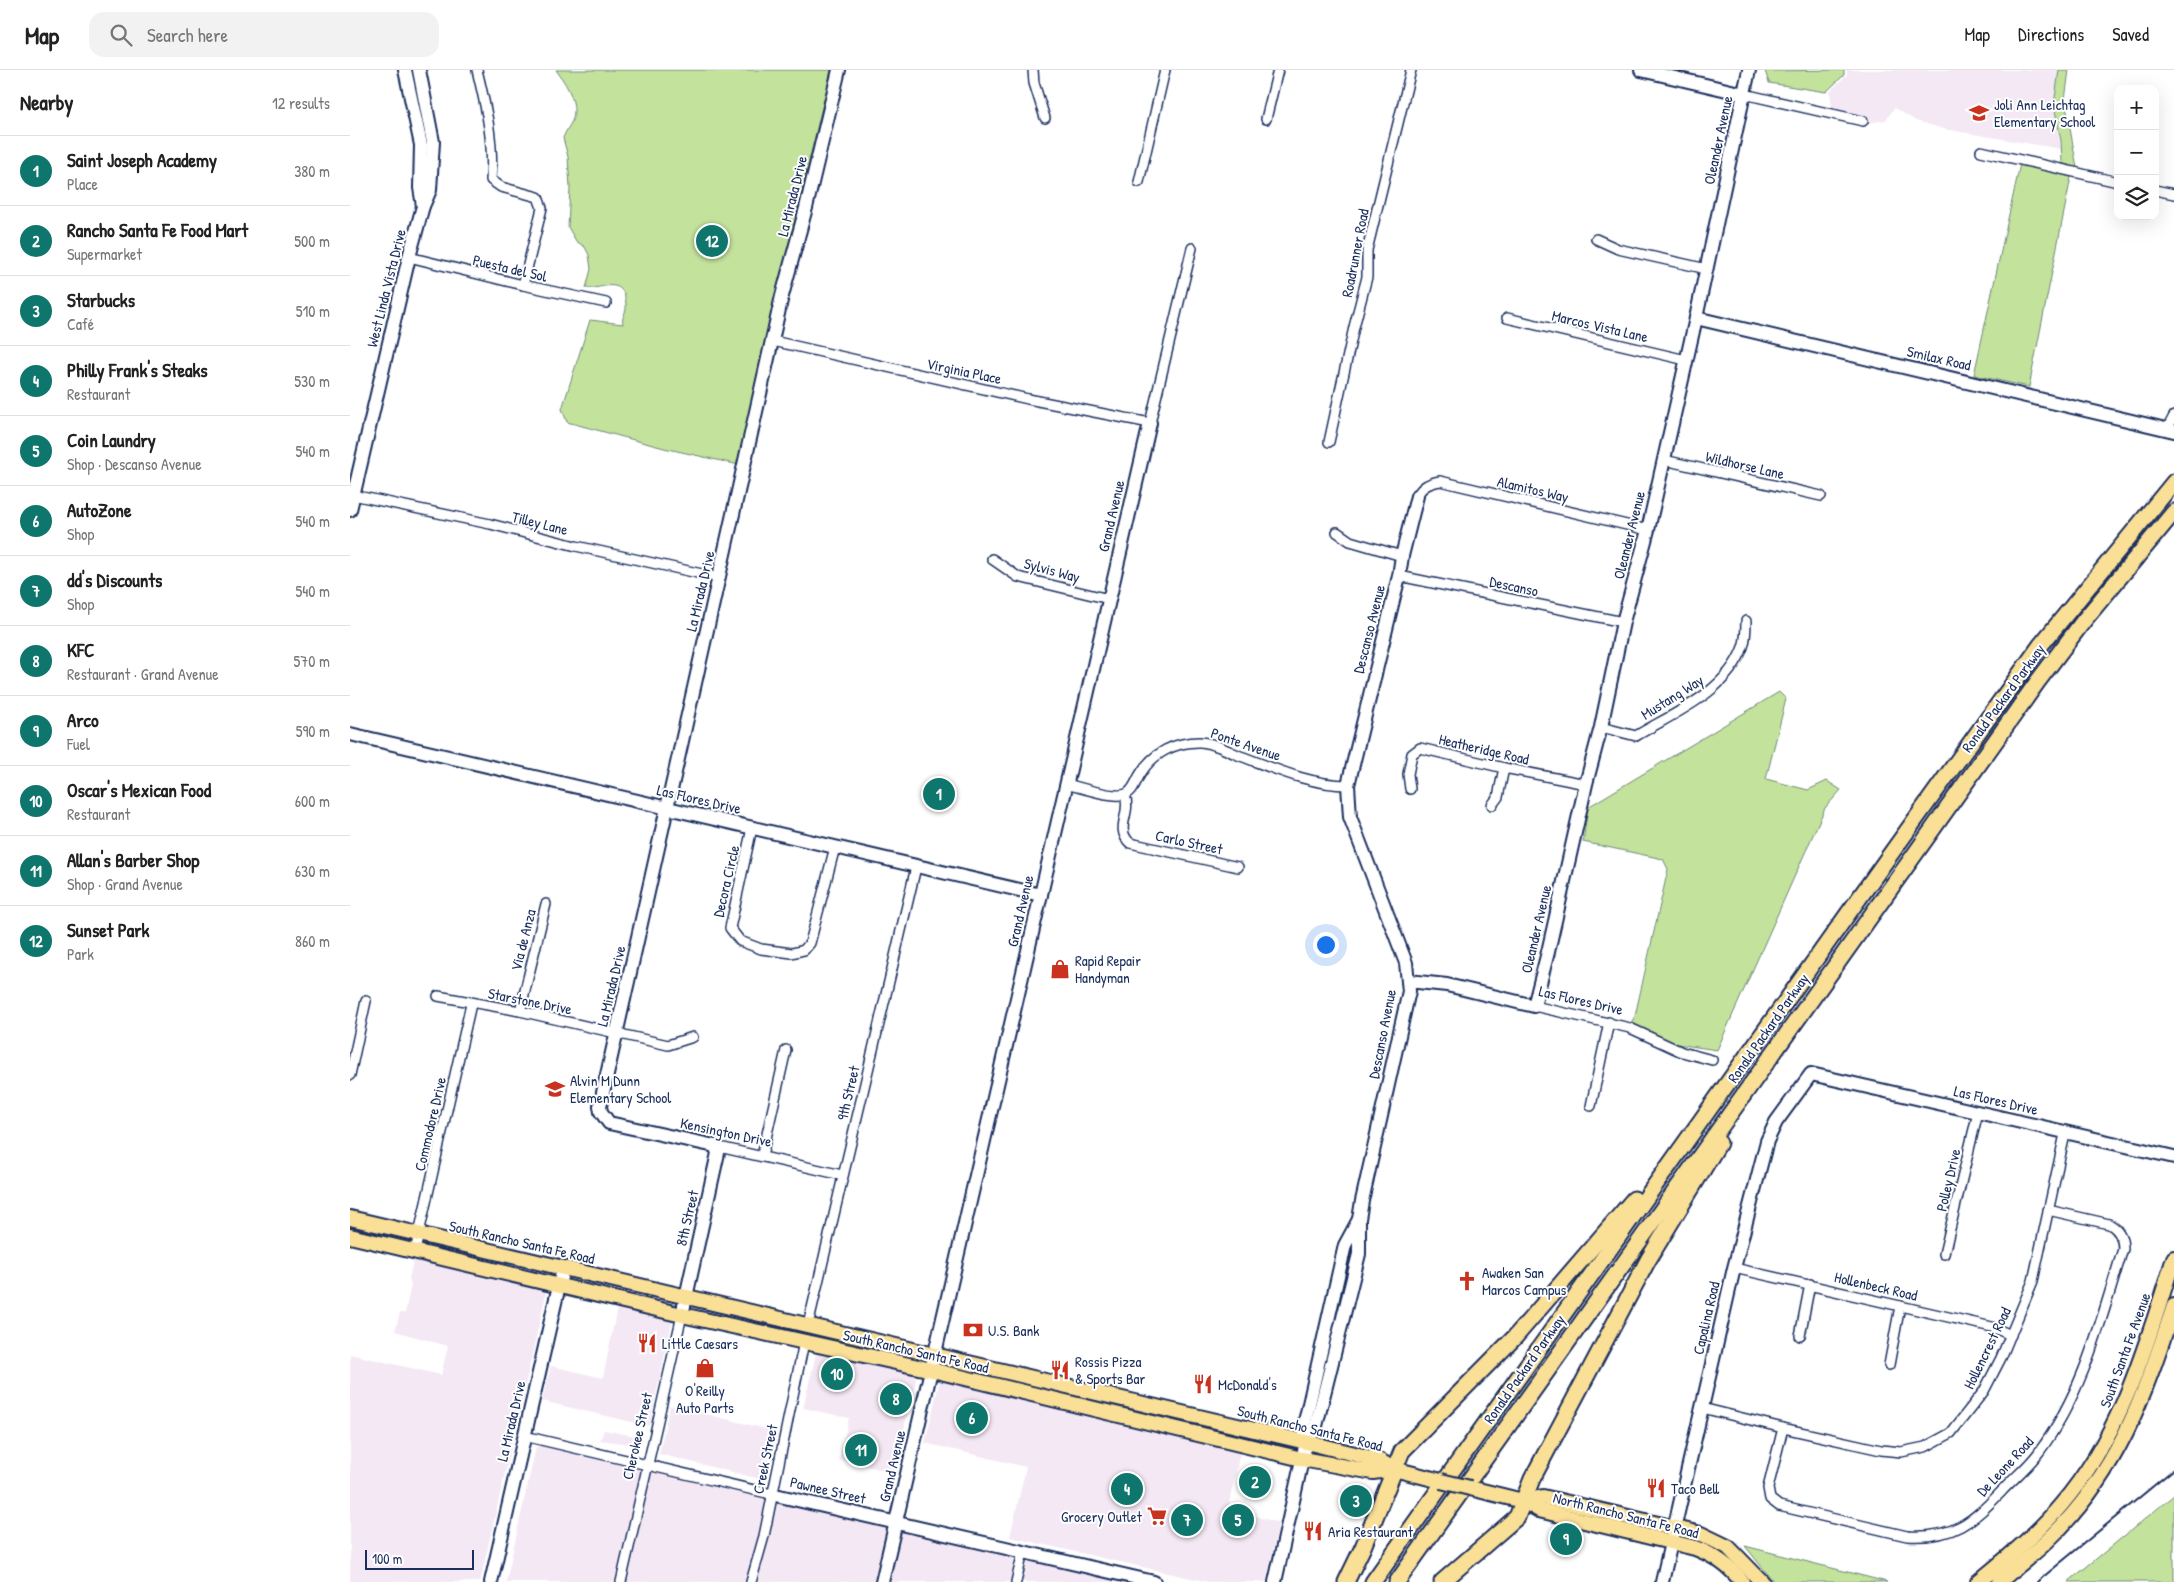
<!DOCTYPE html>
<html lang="en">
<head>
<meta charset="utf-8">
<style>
	body { margin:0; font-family:"Patrick Hand",sans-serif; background:#f2f2f2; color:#222 }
	.controls { position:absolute; right:15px; top:15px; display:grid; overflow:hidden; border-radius:10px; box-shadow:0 5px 20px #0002 }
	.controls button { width:45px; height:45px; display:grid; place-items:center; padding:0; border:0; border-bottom:1px solid #e0e0e0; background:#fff; color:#222; font:25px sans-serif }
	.scale { position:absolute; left:15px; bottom:12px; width:109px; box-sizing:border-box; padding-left:5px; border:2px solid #1b2f5e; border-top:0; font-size:14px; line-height:18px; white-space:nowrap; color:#1b2f5e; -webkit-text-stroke:4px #fff; paint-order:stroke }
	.you { position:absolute; left:975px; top:874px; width:18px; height:18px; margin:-12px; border:4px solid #fff; border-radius:50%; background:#1a73e8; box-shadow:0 0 0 8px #1a73e833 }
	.badge { display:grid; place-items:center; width:32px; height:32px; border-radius:50%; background:#0f766e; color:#fff; font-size:16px; font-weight:700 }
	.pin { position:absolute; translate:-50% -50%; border:2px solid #fff; box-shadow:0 1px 5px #0006 }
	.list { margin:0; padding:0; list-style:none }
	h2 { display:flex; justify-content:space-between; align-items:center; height:65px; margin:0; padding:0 20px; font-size:21px }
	h2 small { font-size:16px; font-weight:400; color:#767676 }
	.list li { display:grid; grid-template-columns:32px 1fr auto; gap:15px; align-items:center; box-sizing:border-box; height:70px; padding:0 20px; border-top:1px solid #e0e0e0 }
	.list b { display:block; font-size:19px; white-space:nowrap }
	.list p { margin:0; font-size:16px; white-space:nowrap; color:#767676 }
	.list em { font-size:16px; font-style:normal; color:#767676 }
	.icon { flex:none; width:28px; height:28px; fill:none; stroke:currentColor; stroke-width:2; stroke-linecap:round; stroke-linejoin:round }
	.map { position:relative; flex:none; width:1824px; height:1512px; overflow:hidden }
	header { display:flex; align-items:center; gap:30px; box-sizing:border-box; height:70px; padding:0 25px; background:#fff; border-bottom:1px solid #e0e0e0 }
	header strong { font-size:24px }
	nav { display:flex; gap:28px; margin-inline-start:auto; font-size:18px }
	.search { width:350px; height:45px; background:#f2f2f2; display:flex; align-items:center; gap:12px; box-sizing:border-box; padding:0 18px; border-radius:15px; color:#767676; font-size:19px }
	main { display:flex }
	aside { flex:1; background:#fff }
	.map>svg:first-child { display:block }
	.built { fill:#f4e8f4 }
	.green { fill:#c3e29b; stroke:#6f887c }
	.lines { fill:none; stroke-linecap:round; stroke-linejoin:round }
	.street-casing { stroke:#1b2f5e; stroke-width:12 }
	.secondary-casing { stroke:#1b2f5e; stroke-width:16 }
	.primary-casing { stroke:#1b2f5e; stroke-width:18 }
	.highway-casing { stroke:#1b2f5e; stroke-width:19 }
	.street { stroke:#fff; stroke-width:9 }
	.secondary { stroke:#fff; stroke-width:12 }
	.primary { stroke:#fadf96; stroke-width:14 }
	.highway { stroke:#fadf96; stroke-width:15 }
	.rail { stroke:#1b2f5e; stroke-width:2 }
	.primary-bridge-casing { stroke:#1b2f5e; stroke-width:18; stroke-linecap:butt }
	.primary-bridge { stroke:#fadf96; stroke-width:14 }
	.labels { text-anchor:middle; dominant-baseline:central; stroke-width:4; stroke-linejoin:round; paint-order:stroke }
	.poi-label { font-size:15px; fill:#1b2f5e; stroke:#fff; text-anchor:start }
	.street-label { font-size:15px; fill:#1b2f5e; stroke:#fff }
</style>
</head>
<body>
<header>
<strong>Map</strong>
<div class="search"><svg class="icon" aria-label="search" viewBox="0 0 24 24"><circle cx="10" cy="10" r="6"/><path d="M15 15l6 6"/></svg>Search here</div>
<nav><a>Map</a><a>Directions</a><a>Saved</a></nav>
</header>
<main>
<aside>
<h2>Nearby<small>12 results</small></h2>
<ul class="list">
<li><span class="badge">1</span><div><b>Saint Joseph Academy</b><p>Place</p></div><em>380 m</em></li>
<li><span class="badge">2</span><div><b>Rancho Santa Fe Food Mart</b><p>Supermarket</p></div><em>500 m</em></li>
<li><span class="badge">3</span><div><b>Starbucks</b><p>Café</p></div><em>510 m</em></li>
<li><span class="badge">4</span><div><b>Philly Frank's Steaks</b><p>Restaurant</p></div><em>530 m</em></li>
<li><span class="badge">5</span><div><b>Coin Laundry</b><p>Shop · Descanso Avenue</p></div><em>540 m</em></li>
<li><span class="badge">6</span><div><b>AutoZone</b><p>Shop</p></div><em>540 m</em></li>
<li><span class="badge">7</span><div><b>dd's Discounts</b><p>Shop</p></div><em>540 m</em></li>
<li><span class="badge">8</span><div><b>KFC</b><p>Restaurant · Grand Avenue</p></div><em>570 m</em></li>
<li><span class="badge">9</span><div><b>Arco</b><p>Fuel</p></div><em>590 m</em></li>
<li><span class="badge">10</span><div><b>Oscar's Mexican Food</b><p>Restaurant</p></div><em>600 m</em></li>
<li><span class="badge">11</span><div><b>Allan's Barber Shop</b><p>Shop · Grand Avenue</p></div><em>630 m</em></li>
<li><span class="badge">12</span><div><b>Sunset Park</b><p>Park</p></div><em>860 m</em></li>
</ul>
</aside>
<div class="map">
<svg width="1824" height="1512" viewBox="0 0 1824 1512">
	<rect width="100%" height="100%" fill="#fff"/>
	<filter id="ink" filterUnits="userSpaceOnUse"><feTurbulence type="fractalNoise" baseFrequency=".02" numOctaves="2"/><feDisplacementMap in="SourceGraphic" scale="10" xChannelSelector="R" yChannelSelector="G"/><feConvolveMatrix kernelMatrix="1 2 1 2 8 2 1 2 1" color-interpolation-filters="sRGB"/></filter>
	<g filter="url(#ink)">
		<g class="built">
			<path d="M1497,0H1709L1704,35L1711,79L1594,59L1566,51L1544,38L1536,50L1512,54L1483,47L1480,21L1497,5Z"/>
			<path d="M64,1188L193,1218L196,1224L130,1512H0V1284L91,1305L98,1276L45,1261L50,1243H55L61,1215L59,1208Z"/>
			<path d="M268,1233L320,1248L322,1252L299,1356L192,1331L201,1296L253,1308Z"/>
			<path d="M467,1280L562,1302L566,1310L543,1402L489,1390L499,1348L453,1338Z"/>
			<path d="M594,1309L891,1378L878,1438L929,1453L916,1512H858L660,1467L676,1397L575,1373L589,1314Z"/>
			<path d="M320,1335L424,1361L414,1410L309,1384Z"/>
			<path d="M254,1360L289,1367L288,1375L250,1370Z"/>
			<path d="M194,1375L774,1512H156L186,1377Z"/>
		</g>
		<g class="green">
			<path d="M206,0H481L424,236L389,395L314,378L217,352L212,339L240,250L273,254C271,246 277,243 276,235C275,203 248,221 236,218L241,199L239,185L235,177L226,171L218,157L220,118L218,87L213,68C215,62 219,57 222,51C229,33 216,14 206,0Z"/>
			<path d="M1494,0V5L1476,22L1419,13L1415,1Z"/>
			<path d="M1709,0H1719L1715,30L1727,98L1712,93L1711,71L1704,35Z"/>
			<path d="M1670,94L1721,107L1679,317L1624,305Z"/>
			<path d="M1429,622L1436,629L1416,709L1458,720L1477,711L1491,720L1475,738L1367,980L1313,972L1276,961L1285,946L1318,799L1313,789L1233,772L1238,737Z"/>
			<path d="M1824,1425V1512H1718Z"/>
			<path d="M1395,1476L1537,1512H1424Z"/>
		</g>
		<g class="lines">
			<defs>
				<g id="street">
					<path d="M127,0C136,37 144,72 141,110L151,117L188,127L192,138L173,215"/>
					<path d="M683,0L684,13L695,48"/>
					<path d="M1394,24L1513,51"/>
					<path d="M916,49L928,0"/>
					<path d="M1631,81L1768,112"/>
					<path d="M789,112L815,0"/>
					<path d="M1805,120L1824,124"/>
					<path d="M1246,169L1268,179L1357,199"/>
					<path d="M59,187L173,215L256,233"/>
					<path d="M1157,248L1336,290"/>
					<path d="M423,271L678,329L800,353L842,178"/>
					<path d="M1817,359L1824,346"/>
					<path d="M979,372L1004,257L1017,207V180L1061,0"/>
					<path d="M1314,390L1471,426"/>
					<path d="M3,425L140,454L226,476L370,508"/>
					<path d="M1067,426C1072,416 1079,413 1090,411L1298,460"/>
					<path d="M987,462L1000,471L1052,486"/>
					<path d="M642,489L668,507L759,529"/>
					<path d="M1049,506L1273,552"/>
					<path d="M1251,657L1286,666C1324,643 1377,622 1393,577C1396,569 1396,559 1396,551"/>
					<path d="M716,714C730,717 763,729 776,724C784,721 786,710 791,703C803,683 825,672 849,672C862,672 876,680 888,685C923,698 960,715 998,715"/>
					<path d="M1060,719L1058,704L1062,684L1070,678L1154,698L1236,714"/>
					<path d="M775,725C782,744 764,758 780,773L888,797"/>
					<path d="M1142,735L1148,727L1154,698"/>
					<path d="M402,758L380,858L390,871L411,879L442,883L454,880L460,873L485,777"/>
					<path d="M88,926L170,941L318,975L343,967"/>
					<path d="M1184,936L1280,958L1332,982L1362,990"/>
					<path d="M170,941L196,834"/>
					<path d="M0,1005L16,931"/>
					<path d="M1241,1036L1259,952"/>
					<path d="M365,1076L492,1105"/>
					<path d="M412,1086L436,980"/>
					<path d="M65,1181L121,934"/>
					<path d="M1594,1184L1628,1042"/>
					<path d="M1384,1198L1642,1257L1661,1265"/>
					<path d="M458,1255L566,797"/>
					<path d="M1450,1266L1460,1214"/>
					<path d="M1539,1295L1550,1236"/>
					<path d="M1352,1338L1433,1358L1531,1380L1551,1382L1575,1377L1601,1363L1634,1321L1651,1288L1683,1211L1715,1064"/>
					<path d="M1433,1358L1418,1418L1420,1429L1429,1436L1557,1466C1603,1469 1622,1452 1652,1421C1664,1408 1679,1396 1689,1382C1734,1322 1751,1249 1773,1179C1773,1167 1769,1159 1759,1154L1698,1140"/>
					<path d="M174,1366L421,1424"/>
					<path d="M271,1512L332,1245"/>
					<path d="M401,1512L414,1466L454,1272"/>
					<path d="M666,1512L673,1482"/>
				</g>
				<g id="secondary">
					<path d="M55,0L71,75L70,118L73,136"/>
					<path d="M1291,0L1394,24"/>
					<path d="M1346,248L1824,361"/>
					<path d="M0,440L59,187L73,136L80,120L83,72L69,0"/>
					<path d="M0,664L691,825"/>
					<path d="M1058,911L1097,915L1184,936L1198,882L1236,714L1251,657L1273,552L1298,460L1346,248L1399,0"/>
					<path d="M332,1245L368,1083L365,1076L259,1053L251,1042L250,1036L432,226L456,138L489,0"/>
					<path d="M956,1372L954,1356L995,1175L1008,1151"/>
					<path d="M421,1424L804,1512"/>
					<path d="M141,1512L213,1198"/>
					<path d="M532,1512L800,353"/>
					<path d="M925,1512L956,1372L965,1360L1009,1184V1149L1012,1131L1059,921L1056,893L1000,747L998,715L1049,506L1052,486L1067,426"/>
					<path d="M1312,1512L1384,1198L1417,1071L1426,1052L1461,1004L1824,1087"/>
				</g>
				<g id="primary">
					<path d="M0,1148L956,1372L1013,1386L1030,1391L1044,1399L1091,1411"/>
					<path d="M0,1166L332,1245L582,1300L952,1389L1023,1402L1044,1399"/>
					<path d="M1120,1418L1173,1431L1189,1440L1218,1447L1345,1478C1364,1485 1379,1495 1392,1512"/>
					<path d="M1173,1431L1193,1427L1351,1464L1378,1477L1412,1512"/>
					<path d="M1628,1512C1657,1488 1687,1464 1711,1435C1772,1364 1796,1275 1824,1188"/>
					<path d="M1649,1512C1664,1499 1681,1486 1695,1473C1768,1405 1794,1326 1824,1236"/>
				</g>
				<g id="highway">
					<path d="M996,1512L1013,1477L1052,1381L1165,1267L1284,1129"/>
					<path d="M1023,1512L1532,796L1690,576L1824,412"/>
					<path d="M1047,1512L1688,611L1735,549L1824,442"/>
					<path d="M1092,1512L1167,1447L1182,1409L1298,1190L1369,1073"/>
				</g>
			</defs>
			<use href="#street" class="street-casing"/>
			<use href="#secondary" class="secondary-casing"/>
			<use href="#primary" class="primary-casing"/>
			<use href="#highway" class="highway-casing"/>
			<use href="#street" class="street"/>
			<use href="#secondary" class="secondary"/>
			<use href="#primary" class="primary"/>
			<use href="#highway" class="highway"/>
			<path class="rail" d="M1687,1512L1824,1399"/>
			<defs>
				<path id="primary-bridge" d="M1091,1411L1120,1418"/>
			</defs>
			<use href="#primary-bridge" class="primary-bridge-casing"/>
			<use href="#primary-bridge" class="primary-bridge"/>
		</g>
	</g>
	<defs>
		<symbol id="school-bare" viewBox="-9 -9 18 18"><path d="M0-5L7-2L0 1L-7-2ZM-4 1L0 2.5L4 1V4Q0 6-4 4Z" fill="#c8321e" stroke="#fff" stroke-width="2.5" paint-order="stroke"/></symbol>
		<symbol id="shop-bare" viewBox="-9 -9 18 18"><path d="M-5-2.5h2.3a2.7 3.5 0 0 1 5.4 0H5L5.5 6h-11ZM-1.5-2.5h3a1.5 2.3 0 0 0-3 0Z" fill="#c8321e" stroke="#fff" stroke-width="2.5" paint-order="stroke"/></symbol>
		<symbol id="church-bare" viewBox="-9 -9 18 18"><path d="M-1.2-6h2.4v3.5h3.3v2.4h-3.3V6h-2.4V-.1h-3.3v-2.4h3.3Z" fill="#c8321e" stroke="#fff" stroke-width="2.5" paint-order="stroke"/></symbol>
		<symbol id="bank-bare" viewBox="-9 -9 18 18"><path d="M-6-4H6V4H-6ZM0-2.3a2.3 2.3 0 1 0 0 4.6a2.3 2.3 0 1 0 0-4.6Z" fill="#c8321e" stroke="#fff" stroke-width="2.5" paint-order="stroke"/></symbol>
		<symbol id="restaurant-bare" viewBox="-9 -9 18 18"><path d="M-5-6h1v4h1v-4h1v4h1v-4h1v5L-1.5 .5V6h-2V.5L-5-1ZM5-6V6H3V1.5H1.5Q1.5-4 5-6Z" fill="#c8321e" stroke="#fff" stroke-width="2.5" paint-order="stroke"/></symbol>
		<symbol id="supermarket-bare" viewBox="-9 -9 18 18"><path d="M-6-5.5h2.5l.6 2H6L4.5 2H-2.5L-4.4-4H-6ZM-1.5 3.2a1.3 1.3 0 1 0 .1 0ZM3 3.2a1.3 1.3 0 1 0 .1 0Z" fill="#c8321e" stroke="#fff" stroke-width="2.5" paint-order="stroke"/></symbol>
	</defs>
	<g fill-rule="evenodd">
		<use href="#school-bare" x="1615" y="29" width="28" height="28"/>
		<use href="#shop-bare" x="696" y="885" width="28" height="28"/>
		<use href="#school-bare" x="191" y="1005" width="28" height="28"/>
		<use href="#church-bare" x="1103" y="1197" width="28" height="28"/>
		<use href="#bank-bare" x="609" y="1246" width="28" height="28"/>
		<use href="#restaurant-bare" x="283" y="1259" width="28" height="28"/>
		<use href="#shop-bare" x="341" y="1284" width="28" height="28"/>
		<use href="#restaurant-bare" x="696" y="1286" width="28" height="28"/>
		<use href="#restaurant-bare" x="839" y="1300" width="28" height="28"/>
		<use href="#restaurant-bare" x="1292" y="1404" width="28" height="28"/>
		<use href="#supermarket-bare" x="793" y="1432" width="28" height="28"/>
		<use href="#restaurant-bare" x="949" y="1447" width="28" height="28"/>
	</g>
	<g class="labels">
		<g class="poi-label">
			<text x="1644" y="34">Joli Ann Leichtag<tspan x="1644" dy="17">Elementary School</tspan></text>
			<text x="725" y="890">Rapid Repair<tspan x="725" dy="17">Handyman</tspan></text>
			<text x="220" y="1010">Alvin M Dunn<tspan x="220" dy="17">Elementary School</tspan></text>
			<text x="1132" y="1202">Awaken San<tspan x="1132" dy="17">Marcos Campus</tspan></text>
			<text x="638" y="1260">U.S. Bank</text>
			<text x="312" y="1273">Little Caesars</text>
			<text x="725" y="1291">Rossis Pizza<tspan x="725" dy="17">&amp; Sports Bar</tspan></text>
			<text x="868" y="1314">McDonald's</text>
			<text x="355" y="1320" text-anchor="middle">O'Reilly<tspan x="355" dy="17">Auto Parts</tspan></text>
			<text x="1321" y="1418">Taco Bell</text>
			<text x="792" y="1446" text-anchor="end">Grocery Outlet</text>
			<text x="978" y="1461">Aria Restaurant</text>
		</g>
		<g class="street-label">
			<text transform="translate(1368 70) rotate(-78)">Oleander Avenue</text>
			<text transform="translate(442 126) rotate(-76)">La Mirada Drive</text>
			<text transform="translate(1005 183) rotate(-79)">Roadrunner Road</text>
			<text transform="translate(160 198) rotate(13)">Puesta del Sol</text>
			<text transform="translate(36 218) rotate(-76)">West Linda Vista Drive</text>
			<text transform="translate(1250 256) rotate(13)">Marcos Vista Lane</text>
			<text transform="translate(1589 288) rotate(13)">Smilax Road</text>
			<text transform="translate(614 301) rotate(12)">Virginia Place</text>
			<text transform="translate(1395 395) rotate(13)">Wildhorse Lane</text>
			<text transform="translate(1183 419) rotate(13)">Alamitos Way</text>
			<text transform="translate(761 446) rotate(-77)">Grand Avenue</text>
			<text transform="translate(190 453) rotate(14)">Tilley Lane</text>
			<text transform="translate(1279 465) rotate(-76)">Oleander Avenue</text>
			<text transform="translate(702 500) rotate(15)">Sylvis Way</text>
			<text transform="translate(1164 516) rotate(12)">Descanso</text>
			<text transform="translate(350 521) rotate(-77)">La Mirada Drive</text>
			<text transform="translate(1019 559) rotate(-76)">Descanso Avenue</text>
			<text transform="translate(1322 627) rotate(-32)">Mustang Way</text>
			<text transform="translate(1653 628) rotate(-54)">Ronald Packard Parkway</text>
			<text transform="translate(896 674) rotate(19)">Ponte Avenue</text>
			<text transform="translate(1134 679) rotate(13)">Heatheridge Road</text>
			<text transform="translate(349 729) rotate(13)">Las Flores Drive</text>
			<text transform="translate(839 772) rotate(12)">Carlo Street</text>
			<text transform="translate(376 811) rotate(-77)">Decora Circle</text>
			<text transform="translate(670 841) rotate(-77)">Grand Avenue</text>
			<text transform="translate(1186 859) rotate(-77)">Oleander Avenue</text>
			<text transform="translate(173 870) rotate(-76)">Via de Anza</text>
			<text transform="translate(261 916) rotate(-77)">La Mirada Drive</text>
			<text transform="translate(1231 930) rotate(13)">Las Flores Drive</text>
			<text transform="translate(180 931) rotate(11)">Starstone Drive</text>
			<text transform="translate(1418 958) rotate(-55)">Ronald Packard Parkway</text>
			<text transform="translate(1032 964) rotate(-79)">Descanso Avenue</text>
			<text transform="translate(498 1023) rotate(-77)">9th Street</text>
			<text transform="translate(1646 1030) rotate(13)">Las Flores Drive</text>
			<text transform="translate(80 1054) rotate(-77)">Commodore Drive</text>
			<text transform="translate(376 1062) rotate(12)">Kensington Drive</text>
			<text transform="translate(1598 1110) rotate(-77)">Polley Drive</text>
			<text transform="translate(337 1148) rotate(-77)">8th Street</text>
			<text transform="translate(172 1172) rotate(13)">South Rancho Santa Fe Road</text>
			<text transform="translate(1526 1216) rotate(13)">Hollenbeck Road</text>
			<text transform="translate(1356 1248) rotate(-77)">Capalina Road</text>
			<text transform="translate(1637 1278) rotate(-64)">Hollencrest Road</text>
			<text transform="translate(1775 1280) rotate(-70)">South Santa Fe Avenue</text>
			<text transform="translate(566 1281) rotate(13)">South Rancho Santa Fe Road</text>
			<text transform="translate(1174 1299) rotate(-55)">Ronald Packard Parkway</text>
			<text transform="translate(161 1351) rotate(-77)">La Mirada Drive</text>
			<text transform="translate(960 1358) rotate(14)">South Rancho Santa Fe Road</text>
			<text transform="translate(287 1366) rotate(-77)">Cherokee Street</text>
			<text transform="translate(415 1389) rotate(-78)">Creek Street</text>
			<text transform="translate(542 1396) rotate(-77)">Grand Avenue</text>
			<text transform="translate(1655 1396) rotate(-47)">De Leone Road</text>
			<text transform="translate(478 1420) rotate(13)">Pawnee Street</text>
			<text transform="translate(1276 1445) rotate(14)">North Rancho Santa Fe Road</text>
		</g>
	</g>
</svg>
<div class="controls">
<button>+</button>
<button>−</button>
<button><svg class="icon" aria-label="layers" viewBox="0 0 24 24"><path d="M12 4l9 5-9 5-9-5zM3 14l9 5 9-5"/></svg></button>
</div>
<div class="scale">100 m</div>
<div class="you"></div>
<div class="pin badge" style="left:589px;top:724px">1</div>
<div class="pin badge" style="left:905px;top:1412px">2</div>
<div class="pin badge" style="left:1006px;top:1431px">3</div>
<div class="pin badge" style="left:777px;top:1419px">4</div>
<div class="pin badge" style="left:888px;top:1450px">5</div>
<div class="pin badge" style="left:622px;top:1348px">6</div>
<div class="pin badge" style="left:837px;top:1450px">7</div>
<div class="pin badge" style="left:546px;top:1329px">8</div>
<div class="pin badge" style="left:1216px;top:1469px">9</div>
<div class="pin badge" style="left:487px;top:1304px">10</div>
<div class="pin badge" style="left:511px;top:1380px">11</div>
<div class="pin badge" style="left:362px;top:171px">12</div>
</div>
</main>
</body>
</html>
